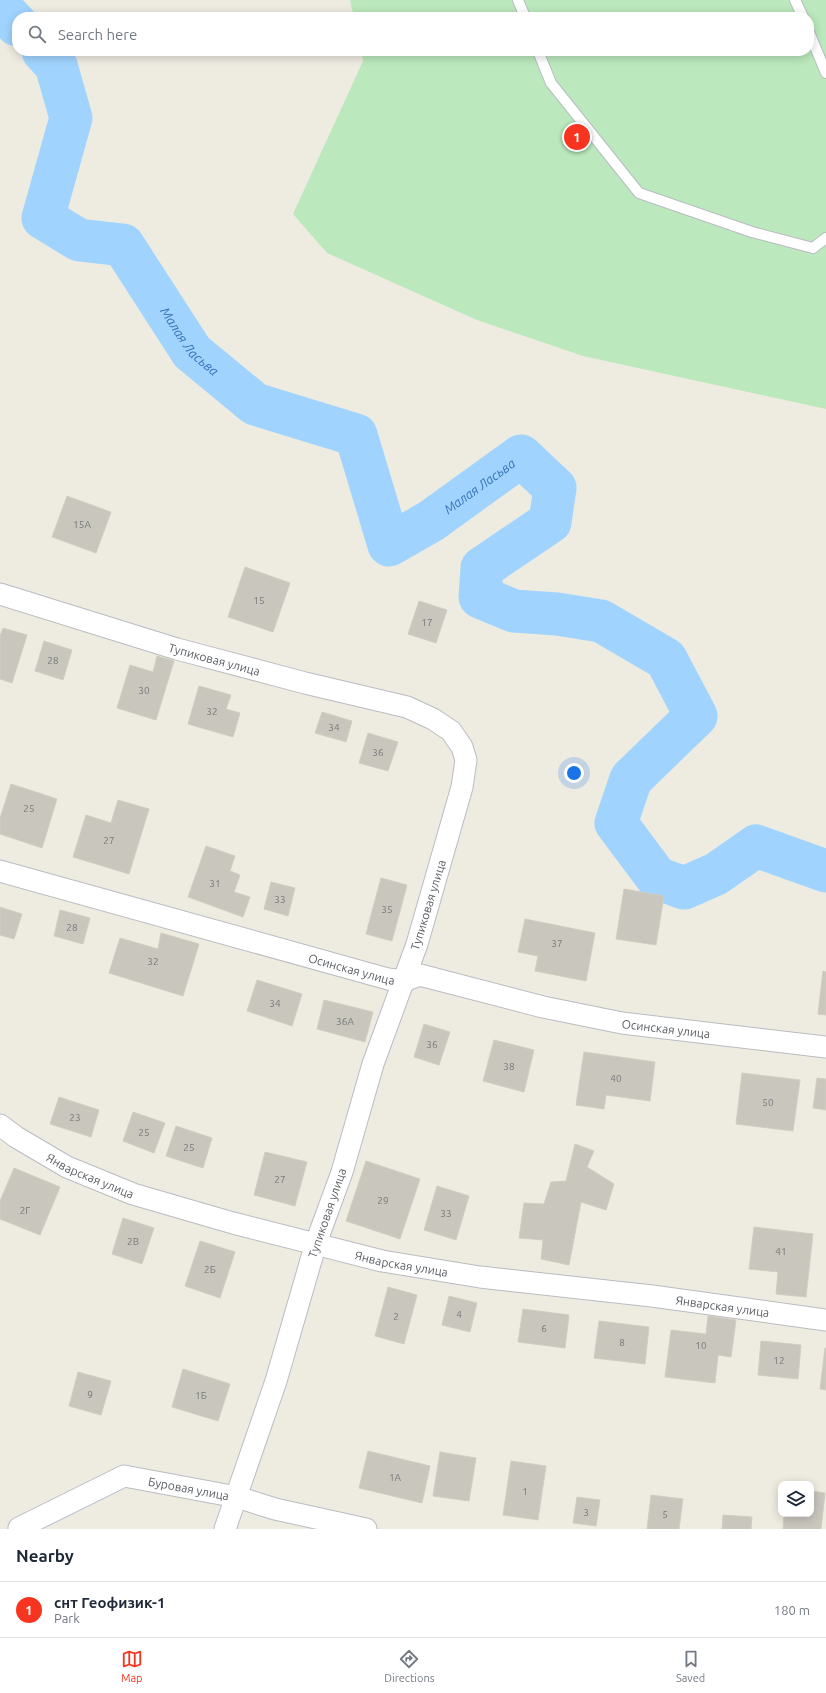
<!DOCTYPE html>
<html lang="en">
<head>
<meta charset="utf-8">
<style>
	body { margin:0; font-family:Ubuntu,sans-serif; background:#f6f6f7; color:#1f2937 }
	.controls { position:absolute; right:12px; bottom:12px; display:grid; overflow:hidden; border-radius:8px; box-shadow:0 2px 10px #0003 }
	.controls button { width:36px; height:36px; display:grid; place-items:center; padding:0; border:0; border-bottom:1px solid #e0e1e3; background:#fff; color:#1f2937; font:20px sans-serif }
	.you { position:absolute; left:574px; top:773px; width:14px; height:14px; margin:-10px; border:3px solid #fff; border-radius:50%; background:#1a73e8; box-shadow:0 0 0 6px #1a73e833 }
	.badge { display:grid; place-items:center; width:26px; height:26px; border-radius:50%; background:#f6341f; color:#fff; font-size:13px; font-weight:700 }
	.pin { position:absolute; translate:-50% -50%; border:2px solid #fff; box-shadow:0 1px 4px #0006 }
	.list { margin:0; padding:0; list-style:none }
	h2 { display:flex; justify-content:space-between; align-items:center; height:52px; margin:0; padding:0 16px; font-size:17px }
	h2 small { font-size:13px; font-weight:400; color:#747a83 }
	.list li { display:grid; grid-template-columns:26px 1fr auto; gap:12px; align-items:center; box-sizing:border-box; height:56px; padding:0 16px; border-top:1px solid #e0e1e3 }
	.list b { display:block; font-size:15px; white-space:nowrap }
	.list p { margin:0; font-size:13px; white-space:nowrap; color:#747a83 }
	.list em { font-size:13px; font-style:normal; color:#747a83 }
	.icon { flex:none; width:22px; height:22px; fill:none; stroke:currentColor; stroke-width:2; stroke-linecap:round; stroke-linejoin:round }
	.map { position:relative; flex:none; width:826px; height:1529px; overflow:hidden }
	.search { position:absolute; background:#fff; box-shadow:0 2px 10px #0003; left:12px; right:12px; top:12px; height:44px; display:flex; align-items:center; gap:10px; box-sizing:border-box; padding:0 14px; border-radius:16px; color:#747a83; font-size:15px }
	.sheet { height:108px; background:#fff }
	nav { display:flex; justify-content:space-around; align-items:center; box-sizing:border-box; height:56px; border-top:1px solid #e0e1e3; background:#fff; font-size:11px; color:#747a83 }
	nav a { display:grid; justify-items:center; gap:2px }
	nav .on { color:#f6341f }
	.map>svg:first-child { display:block }
	.green { fill:#bbe8bc }
	.lines { fill:none; stroke-linecap:round; stroke-linejoin:round }
	.river { stroke:#a0d4ff; stroke-width:43 }
	.building { fill:#c9c6be; stroke:#d3cdbf }
	.lane-casing { stroke:#b9bcc2; stroke-width:12 }
	.street-casing { stroke:#b9bcc2; stroke-width:23 }
	.lane { stroke:#fff; stroke-width:10 }
	.street { stroke:#fff; stroke-width:21 }
	.labels { text-anchor:middle; dominant-baseline:central; stroke-width:4; stroke-linejoin:round; paint-order:stroke }
	.number-label { font-size:10px; fill:#76787a }
	.street-label { font-size:12px; fill:#5a5e64; stroke:#fff }
	.water-label { font-size:13px; font-style:italic; fill:#3673b8; stroke:#fff }
</style>
</head>
<body>
<div class="map">
<svg width="826" height="1529" viewBox="0 0 826 1529">
	<rect width="100%" height="100%" fill="#eeece1"/>
	<path class="green" d="M350,0H826V409L583,356L477,320L327,253L293,214L363,61L361,51H809V17H354Z"/>
	<g class="lines">
		<g class="river">
			<path d="M0,7L17,25"/>
			<path id="s1" d="M43,51L56,65L71,118L43,218L79,240L123,245L192,352L255,404L356,435L389,545L431,521L521,456L555,488L550,522L482,568L480,597L514,611L557,614L601,621L666,659L696,716L631,779L616,823L657,878L684,888L716,874L756,846L826,871"/>
		</g>
	</g>
	<g class="building">
		<path d="M67,496L111,512L96,553L52,537Z"/>
		<path d="M245,567L290,583L273,632L228,617Z"/>
		<path d="M419,601L447,610L436,643L408,634Z"/>
		<path d="M3,628L27,635L12,683L0,679V636Z"/>
		<path d="M44,641L72,650L63,680L35,671Z"/>
		<path d="M157,656L174,661L156,720L117,708L130,665L153,672Z"/>
		<path d="M199,686L231,695L226,709L240,713L233,737L188,724Z"/>
		<path d="M322,712L352,721L346,742L315,733Z"/>
		<path d="M368,733L398,742L388,771L359,763Z"/>
		<path d="M11,784L57,799L42,848L0,834V818Z"/>
		<path d="M118,800L149,809L129,874L73,857L86,815L111,823Z"/>
		<path d="M206,846L235,856L230,871L240,875L234,892L250,897L243,917L188,897Z"/>
		<path d="M381,878L407,885L392,941L366,934Z"/>
		<path d="M271,882L295,888L288,916L264,909Z"/>
		<path d="M624,889L664,896L656,945L616,939Z"/>
		<path d="M0,907L22,914L14,939L0,935Z"/>
		<path d="M60,910L90,918L83,944L54,936Z"/>
		<path d="M525,919L595,933L586,981L535,971L538,956L518,952Z"/>
		<path d="M161,933L199,944L183,996L109,973L120,938L158,949Z"/>
		<path d="M823,971L826,972V1015L818,1014Z"/>
		<path d="M257,980L302,994L292,1026L247,1011Z"/>
		<path d="M324,1000L373,1012L365,1042L317,1029Z"/>
		<path d="M424,1024L450,1032L439,1065L414,1057Z"/>
		<path d="M494,1040L534,1050L524,1092L483,1081Z"/>
		<path d="M584,1052L655,1062L650,1101L606,1095L604,1109L576,1105Z"/>
		<path d="M742,1073L800,1080L793,1131L736,1124Z"/>
		<path d="M817,1078L826,1079V1110L813,1108Z"/>
		<path d="M59,1097L99,1110L91,1137L50,1124Z"/>
		<path d="M133,1112L165,1123L154,1153L123,1141Z"/>
		<path d="M176,1126L212,1138L203,1168L166,1156Z"/>
		<path d="M575,1144L594,1151L587,1167L614,1184L606,1210L581,1202L569,1265L541,1259L543,1240L519,1238L524,1203L544,1204L551,1182L566,1181Z"/>
		<path d="M265,1152L307,1162L295,1206L254,1195Z"/>
		<path d="M366,1161L420,1179L400,1239L346,1221Z"/>
		<path d="M14,1168L60,1187L40,1235L0,1219V1201Z"/>
		<path d="M437,1186L469,1196L456,1240L424,1230Z"/>
		<path d="M123,1218L154,1228L142,1264L112,1254Z"/>
		<path d="M754,1227L813,1234L806,1297L776,1294L778,1272L749,1269Z"/>
		<path d="M200,1241L235,1252L220,1298L185,1286Z"/>
		<path d="M388,1287L417,1295L404,1344L375,1336Z"/>
		<path d="M449,1296L477,1303L470,1332L442,1325Z"/>
		<path d="M523,1309L569,1315L565,1348L518,1342Z"/>
		<path d="M708,1316L736,1320L731,1357L718,1355L715,1383L665,1377L671,1330L706,1334Z"/>
		<path d="M599,1321L649,1327L645,1364L594,1358Z"/>
		<path d="M761,1341L801,1345L798,1379L758,1375Z"/>
		<path d="M825,1348H826V1390L820,1389Z"/>
		<path d="M183,1369L230,1384L218,1421L172,1407Z"/>
		<path d="M78,1372L111,1381L101,1415L69,1406Z"/>
		<path d="M368,1451L430,1466L422,1503L359,1488Z"/>
		<path d="M440,1452L476,1458L469,1501L433,1496Z"/>
		<path d="M511,1461L546,1466L538,1520L503,1515Z"/>
		<path d="M811,1491L825,1493L821,1529H783L784,1514H811Z"/>
		<path d="M651,1495L683,1499L679,1529H647Z"/>
		<path d="M577,1497L600,1500L596,1526L573,1523Z"/>
		<path d="M723,1515L752,1517L751,1529H722Z"/>
	</g>
	<g class="lines">
		<defs>
			<g id="lane">
				<path d="M518,0L525,17"/>
				<path d="M795,0L803,17"/>
				<path d="M809,32L826,73"/>
				<path d="M538,51L551,83L639,193L752,232L813,248L826,238"/>
			</g>
			<g id="street">
				<path id="s2" d="M0,594L177,649L305,683L407,707L433,719L451,731L462,747L466,760L462,787L417,944L373,1064L342,1172L316,1243L276,1381L225,1529"/>
				<path id="s3" d="M0,871L388,979L404,981L420,975L543,1007L622,1023L826,1047"/>
				<path id="s4" d="M0,1125L16,1137L67,1167L133,1194L233,1223L382,1261L480,1277L652,1296L826,1320"/>
				<path id="s5" d="M19,1528L124,1476L237,1497L275,1509L366,1529"/>
			</g>
		</defs>
		<use href="#lane" class="lane-casing"/>
		<use href="#street" class="street-casing"/>
		<use href="#lane" class="lane"/>
		<use href="#street" class="street"/>
	</g>
	<g class="labels">
		<g class="number-label">
			<text x="82" y="524">15А</text>
			<text x="259" y="600">15</text>
			<text x="427" y="622">17</text>
			<text x="53" y="660">28</text>
			<text x="144" y="690">30</text>
			<text x="212" y="711">32</text>
			<text x="334" y="727">34</text>
			<text x="378" y="752">36</text>
			<text x="29" y="808">25</text>
			<text x="109" y="840">27</text>
			<text x="215" y="883">31</text>
			<text x="280" y="899">33</text>
			<text x="387" y="909">35</text>
			<text x="72" y="927">28</text>
			<text x="557" y="943">37</text>
			<text x="153" y="961">32</text>
			<text x="275" y="1003">34</text>
			<text x="345" y="1021">36А</text>
			<text x="432" y="1044">36</text>
			<text x="509" y="1066">38</text>
			<text x="616" y="1078">40</text>
			<text x="768" y="1102">50</text>
			<text x="75" y="1117">23</text>
			<text x="144" y="1132">25</text>
			<text x="189" y="1147">25</text>
			<text x="280" y="1179">27</text>
			<text x="383" y="1200">29</text>
			<text x="25" y="1210">2Г</text>
			<text x="446" y="1213">33</text>
			<text x="133" y="1241">2В</text>
			<text x="781" y="1251">41</text>
			<text x="210" y="1269">2Б</text>
			<text x="459" y="1314">4</text>
			<text x="396" y="1316">2</text>
			<text x="544" y="1328">6</text>
			<text x="622" y="1342">8</text>
			<text x="701" y="1345">10</text>
			<text x="779" y="1360">12</text>
			<text x="90" y="1394">9</text>
			<text x="201" y="1395">1Б</text>
			<text x="395" y="1477">1А</text>
			<text x="525" y="1491">1</text>
			<text x="586" y="1512">3</text>
			<text x="665" y="1514">5</text>
		</g>
		<g class="street-label">
			<text stroke="none"><textPath href="#s2" startOffset="224">Тупиковая улица</textPath></text>
			<text transform="translate(428 905) rotate(-73)">Тупиковая улица</text>
			<text stroke="none"><textPath href="#s3" startOffset="365">Осинская улица</textPath></text>
			<text stroke="none"><textPath href="#s3" startOffset="688">Осинская улица</textPath></text>
			<text stroke="none"><textPath href="#s4" startOffset="104">Январская улица</textPath></text>
			<text transform="translate(327 1213) rotate(-71)">Тупиковая улица</text>
			<text stroke="none"><textPath href="#s4" startOffset="428">Январская улица</textPath></text>
			<text stroke="none"><textPath href="#s4" startOffset="752">Январская улица</textPath></text>
			<text stroke="none"><textPath href="#s5" startOffset="183">Буровая улица</textPath></text>
		</g>
		<g class="water-label">
			<text stroke="none"><textPath href="#s1" startOffset="382">Малая Ласьва</textPath></text>
			<text stroke="none"><textPath href="#s1" startOffset="802">Малая Ласьва</textPath></text>
		</g>
	</g>
</svg>
<div class="controls">
<button><svg class="icon" aria-label="layers" viewBox="0 0 24 24"><path d="M12 4l9 5-9 5-9-5zM3 14l9 5 9-5"/></svg></button>
</div>
<div class="you"></div>
<div class="pin badge" style="left:577px;top:137px">1</div>
<div class="search"><svg class="icon" aria-label="search" viewBox="0 0 24 24"><circle cx="10" cy="10" r="6"/><path d="M15 15l6 6"/></svg>Search here</div>
</div>
<section class="sheet">
<h2>Nearby<small></small></h2>
<ul class="list">
<li><span class="badge">1</span><div><b>снт Геофизик-1</b><p>Park</p></div><em>180 m</em></li>
</ul>
</section>
<nav>
<a class="on"><svg class="icon" aria-label="map" viewBox="0 0 24 24"><path d="M3 6l6-2 6 2 6-2v14l-6 2-6-2-6 2zM9 4v14M15 6v14"/></svg>Map</a>
<a><svg class="icon" aria-label="directions" viewBox="0 0 24 24"><path d="M12 3l9 9-9 9-9-9zM9 14v-3h6M13 9l2 2-2 2"/></svg>Directions</a>
<a><svg class="icon" aria-label="saved" viewBox="0 0 24 24"><path d="M7 4h10v16l-5-4-5 4z"/></svg>Saved</a>
</nav>
</body>
</html>
